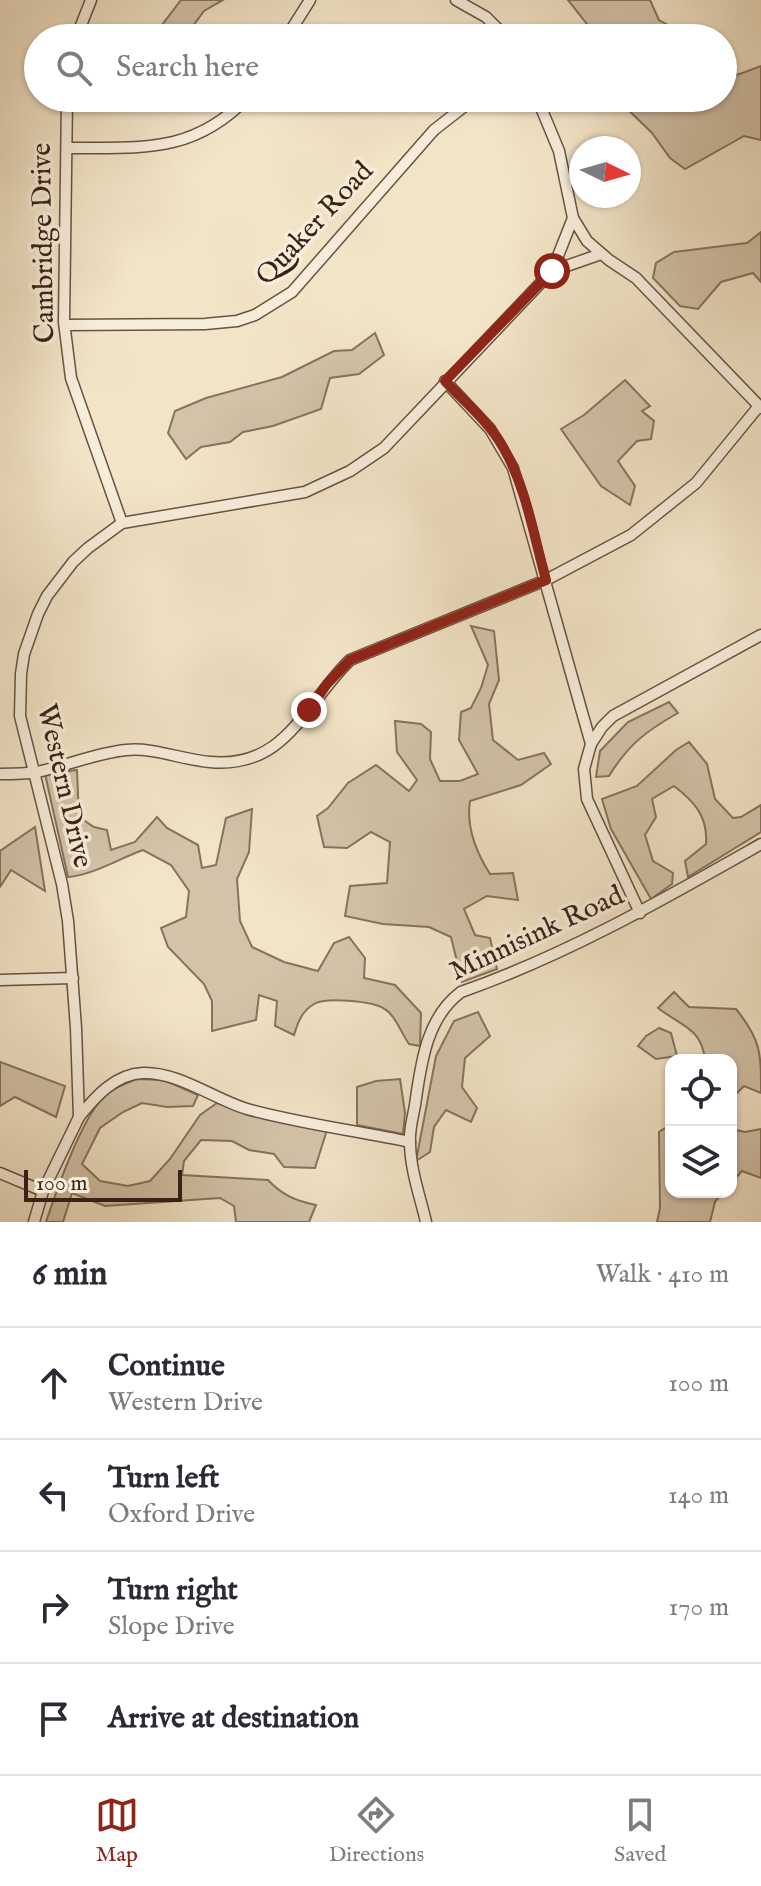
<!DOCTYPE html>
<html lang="en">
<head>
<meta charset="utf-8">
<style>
	body { margin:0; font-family:"IM FELL English",serif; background:#f2f2f3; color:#2b2b33 }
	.controls { position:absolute; right:24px; bottom:24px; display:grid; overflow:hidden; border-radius:16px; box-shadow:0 2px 6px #0004 }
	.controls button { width:72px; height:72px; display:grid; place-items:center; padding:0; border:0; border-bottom:2px solid #e1e1e2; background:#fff; color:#2b2b33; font:40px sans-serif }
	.compass { position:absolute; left:569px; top:136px; width:72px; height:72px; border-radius:50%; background:#fff; box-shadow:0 2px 6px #0004; rotate:95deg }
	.scale { position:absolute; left:24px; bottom:20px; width:158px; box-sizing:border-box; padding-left:8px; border:4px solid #3a2314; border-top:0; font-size:22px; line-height:28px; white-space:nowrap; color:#3a2314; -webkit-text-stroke:6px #f7eddb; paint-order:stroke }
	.stop { position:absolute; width:24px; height:24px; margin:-18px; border:6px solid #8f2418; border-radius:50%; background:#fff }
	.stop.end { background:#8f2418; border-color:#fff; box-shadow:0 2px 8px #0008 }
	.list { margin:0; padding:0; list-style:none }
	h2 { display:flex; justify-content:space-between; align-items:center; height:104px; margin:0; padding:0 32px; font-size:34px }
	h2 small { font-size:26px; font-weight:400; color:#7c7c81 }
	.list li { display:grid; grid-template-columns:52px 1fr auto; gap:24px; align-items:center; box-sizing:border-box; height:112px; padding:0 32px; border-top:2px solid #e1e1e2 }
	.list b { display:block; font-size:30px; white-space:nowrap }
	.list p { margin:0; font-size:26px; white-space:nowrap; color:#7c7c81 }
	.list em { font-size:26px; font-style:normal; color:#7c7c81 }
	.icon { flex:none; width:44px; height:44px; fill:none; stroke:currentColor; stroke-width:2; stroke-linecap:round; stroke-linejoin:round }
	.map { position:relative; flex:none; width:761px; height:1222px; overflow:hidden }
	.search { position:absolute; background:#fff; box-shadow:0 2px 6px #0004; left:24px; right:24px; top:24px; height:88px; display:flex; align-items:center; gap:20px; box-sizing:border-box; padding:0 28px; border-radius:44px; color:#7c7c81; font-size:30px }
	.sheet { height:552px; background:#fff }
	nav { display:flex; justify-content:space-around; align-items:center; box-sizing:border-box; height:112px; border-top:2px solid #e1e1e2; background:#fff; font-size:22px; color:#7c7c81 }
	nav a { display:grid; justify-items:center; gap:4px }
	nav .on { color:#8f2418 }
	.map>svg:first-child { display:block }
	.green { fill:#d3c3a9; stroke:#86735e; stroke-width:2 }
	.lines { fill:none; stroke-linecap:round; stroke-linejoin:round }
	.street-casing { stroke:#685341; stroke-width:13 }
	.street { stroke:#f7eddb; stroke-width:10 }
	.route { stroke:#8f2418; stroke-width:10 }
	.labels { text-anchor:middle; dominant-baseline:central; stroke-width:7; stroke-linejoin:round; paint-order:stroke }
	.street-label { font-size:28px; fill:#3a2314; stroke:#f7eddb }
</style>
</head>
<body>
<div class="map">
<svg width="761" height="1222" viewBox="0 0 761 1222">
	<rect width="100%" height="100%" fill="#f2e4c7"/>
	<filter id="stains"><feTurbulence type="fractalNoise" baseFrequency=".0025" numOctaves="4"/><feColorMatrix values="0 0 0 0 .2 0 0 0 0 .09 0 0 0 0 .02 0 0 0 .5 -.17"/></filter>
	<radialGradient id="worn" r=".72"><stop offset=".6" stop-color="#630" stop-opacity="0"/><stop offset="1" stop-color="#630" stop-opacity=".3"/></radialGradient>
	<g class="green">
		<path d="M181,0H223L204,11L184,38H152Z"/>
		<path d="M568,0H650L659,20L691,38H598Z"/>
		<path d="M761,66V140L744,136L685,169L670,158L652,133L616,98H723V70L737,75Z"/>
		<path d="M761,232V282L753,273L721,282L698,309L680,306L653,278L656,263L674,252L747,243Z"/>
		<path d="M375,333L384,355L359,374L330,378L321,409L273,426L243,432L230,442L201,447L186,459L168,433L175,411L206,398L282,377L334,351L352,350Z"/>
		<path d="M625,380L650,406L642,411L654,421L651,439L637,441L618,461L635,486L630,505L601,486L561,429L584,415Z"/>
		<path d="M471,626L494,631L499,680L489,704L493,740L518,760L544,753L551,764L521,785L470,801C466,827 476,852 490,874L513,873L518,900L487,896L464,909L475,935L490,938L497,969L462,982L451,937L429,927L383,924L345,916L350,886L387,883L390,842L371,832L347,848L324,847L317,816L328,808L348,783L376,765L409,791L417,780L397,752L395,721L421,724L431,732L430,759L440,781H460L478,774L459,740L461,712L471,708L481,688L488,665Z"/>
		<path d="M669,702L678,713C646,731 628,745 609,776L596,777L600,751L628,722Z"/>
		<path d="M689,742L707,764L715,799L733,818L741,817L761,805V832L688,877L685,861L706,844C708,817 695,802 674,786L652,799L656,817L645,835L653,861L673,873L672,884L651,899L611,829L602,799L637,786L676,750Z"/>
		<path d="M77,770L79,817L94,827L107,830L111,850L135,842L157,817L167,828L198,845L202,868L216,865L226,818L252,809L249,852L237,879L240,921L252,947L284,962L318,971L334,943L349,937L365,958L364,978L395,985L421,1013L420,1046L409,1044C401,1033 395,1014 383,1008C371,1001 325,997 314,1004C302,1011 298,1022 294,1035L275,1026L277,1001L259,995L256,1020L212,1031V1001L204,984L168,947L161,928L186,917L189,891L171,865L143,850C118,859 93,875 68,877L45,774Z"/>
		<path d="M35,827L45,891L11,870L0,887V851Z"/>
		<path d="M674,992L689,1007L736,1009C761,1040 761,1052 761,1093L744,1086L731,1099V1060H705C702,1028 681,1026 658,1008Z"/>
		<path d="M478,1012L490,1036L465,1058L462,1087L477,1108L471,1122L446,1110L434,1127L430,1152L416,1161L436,1056L454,1021Z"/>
		<path d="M659,1028L671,1033L677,1056L656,1059L638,1046L646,1036Z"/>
		<path d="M0,1062L65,1086L56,1117L15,1097L0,1106Z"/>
		<path d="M136,1079L164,1080L198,1095L193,1106L167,1107L142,1103L123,1112L100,1128L82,1164L100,1181L128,1186L150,1181L170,1159L200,1115L217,1103L266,1119L327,1130L315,1168L284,1167L274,1154L249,1150L232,1141L201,1140L184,1161L182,1175L268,1180C282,1195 296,1201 316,1205L309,1222H236L234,1206L220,1198L105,1206L72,1193L63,1222H46C56,1192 84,1111 108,1093C116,1087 128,1083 136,1079Z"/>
		<path d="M400,1079L405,1113L403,1134L357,1125V1087L376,1081Z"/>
		<path d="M671,1124V1192H723L715,1202L710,1222H657L660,1208L659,1132Z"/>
		<path d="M731,1129L745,1132L761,1129V1178L742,1171L731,1183Z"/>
	</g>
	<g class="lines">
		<defs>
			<g id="street">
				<path d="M456,0L486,17L507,38"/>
				<path d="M76,38L91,0"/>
				<path d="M286,38L310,0"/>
				<path d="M67,98L64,322L71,378L122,523"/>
				<path d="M537,98L559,151L573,218L587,241L609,260L636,278L761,408"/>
				<path d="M67,148C139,147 192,155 247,98"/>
				<path d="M552,271L573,218"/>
				<path d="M65,325L205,324L237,321L255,315L292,292L434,130L475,98"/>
				<path d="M445,381L490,429L513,468L591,744L584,769L587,799L640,913"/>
				<path d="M591,744L602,727L613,716L761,635"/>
				<path d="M0,774C12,774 25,774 37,772C66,766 96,753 126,750C153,747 183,760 210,762C286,769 304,705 350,660L546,580L631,535L696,483L759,406"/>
				<path d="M0,980L73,978"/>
				<path d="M79,1117C95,1097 115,1074 143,1073C179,1072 214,1099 247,1109C297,1123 358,1131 410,1142"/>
				<path d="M0,1173L43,1191"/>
				<path d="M34,1222L43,1191L79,1117L76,1028L68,921L62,884L20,716L21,674L24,654L38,614L47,596L73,562L88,548L122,523L305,492L350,471L384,448L552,271L601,254"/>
				<path d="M426,1222C420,1196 410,1169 410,1142C409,1130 413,1117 415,1105C421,1064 426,1018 461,992C567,955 664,899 761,844"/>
			</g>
		</defs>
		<use href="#street" class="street-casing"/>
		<use href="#street" class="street"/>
	</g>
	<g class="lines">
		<path class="route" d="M309,710L327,684L350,660L546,580C534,537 526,486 503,447C489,422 465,402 445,381L552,271"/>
	</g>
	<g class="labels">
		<g class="street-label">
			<text transform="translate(315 224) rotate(-47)">Quaker Road</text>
			<text transform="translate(44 243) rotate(-91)">Cambridge Drive</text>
			<text transform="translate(64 786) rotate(77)">Western Drive</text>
			<text transform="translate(537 934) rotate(-25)">Minnisink Road</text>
		</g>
	</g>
	<rect width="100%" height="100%" filter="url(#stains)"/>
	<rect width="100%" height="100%" fill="url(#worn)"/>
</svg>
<div class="controls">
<button><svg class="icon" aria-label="locate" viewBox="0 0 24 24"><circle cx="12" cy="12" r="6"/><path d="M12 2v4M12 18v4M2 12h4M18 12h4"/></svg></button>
<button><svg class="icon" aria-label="layers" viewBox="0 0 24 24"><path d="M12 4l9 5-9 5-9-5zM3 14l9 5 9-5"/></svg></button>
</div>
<svg class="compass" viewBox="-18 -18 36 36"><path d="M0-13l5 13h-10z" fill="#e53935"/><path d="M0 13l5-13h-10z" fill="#7c7c81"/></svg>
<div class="scale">100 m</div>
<div class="stop" style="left:552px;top:271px"></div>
<div class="stop end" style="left:309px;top:710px"></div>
<div class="search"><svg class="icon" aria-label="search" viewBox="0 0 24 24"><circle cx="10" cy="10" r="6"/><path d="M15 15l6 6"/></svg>Search here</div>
</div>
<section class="sheet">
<h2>6 min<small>Walk · 410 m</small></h2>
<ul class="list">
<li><svg class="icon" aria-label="ahead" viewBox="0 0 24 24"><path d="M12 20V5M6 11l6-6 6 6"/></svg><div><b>Continue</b><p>Western Drive</p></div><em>100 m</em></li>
<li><svg class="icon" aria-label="left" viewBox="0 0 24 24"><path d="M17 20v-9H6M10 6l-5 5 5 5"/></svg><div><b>Turn left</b><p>Oxford Drive</p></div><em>140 m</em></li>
<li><svg class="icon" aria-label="right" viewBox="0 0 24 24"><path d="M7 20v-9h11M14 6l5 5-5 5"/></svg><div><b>Turn right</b><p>Slope Drive</p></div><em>170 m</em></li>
<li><svg class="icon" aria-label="arrive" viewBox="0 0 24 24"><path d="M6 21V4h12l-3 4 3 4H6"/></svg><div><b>Arrive at destination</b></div></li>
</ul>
</section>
<nav>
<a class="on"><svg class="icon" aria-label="map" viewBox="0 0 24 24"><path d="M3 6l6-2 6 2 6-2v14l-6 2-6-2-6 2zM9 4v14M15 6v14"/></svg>Map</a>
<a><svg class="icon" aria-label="directions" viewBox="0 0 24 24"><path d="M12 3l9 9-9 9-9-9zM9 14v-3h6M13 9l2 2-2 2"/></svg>Directions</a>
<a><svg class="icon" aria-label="saved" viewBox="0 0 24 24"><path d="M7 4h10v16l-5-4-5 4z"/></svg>Saved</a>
</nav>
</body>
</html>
